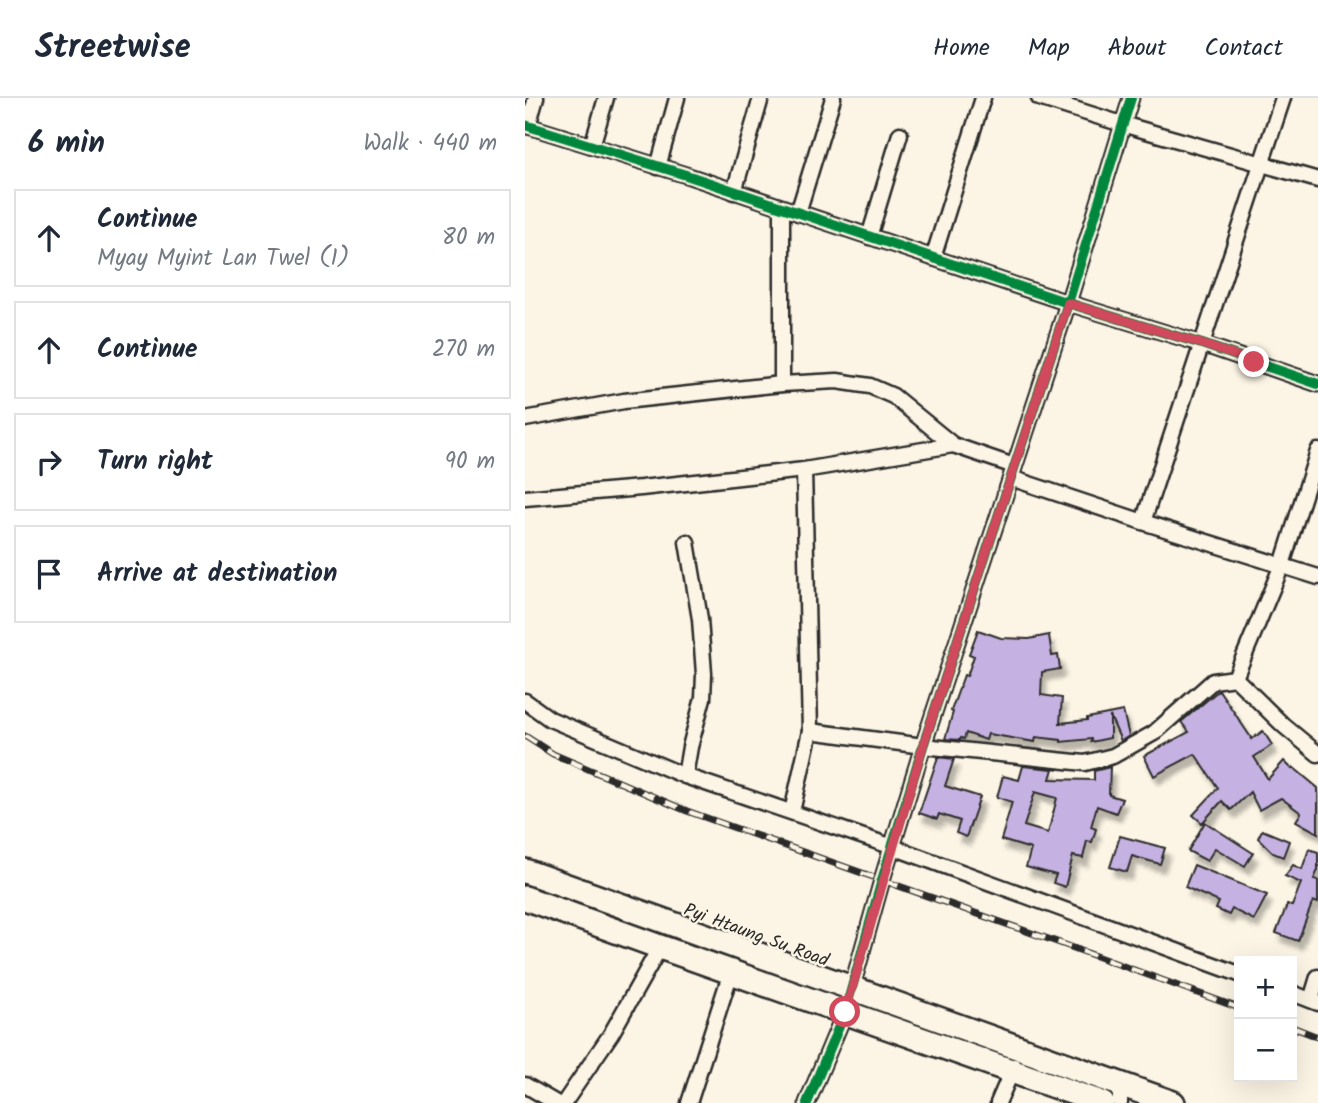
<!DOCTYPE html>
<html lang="en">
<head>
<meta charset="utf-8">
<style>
	body { margin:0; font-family:Kalam,sans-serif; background:#f6f6f7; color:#1f2937 }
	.controls { position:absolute; right:21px; bottom:21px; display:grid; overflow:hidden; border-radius:0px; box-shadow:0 7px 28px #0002 }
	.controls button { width:63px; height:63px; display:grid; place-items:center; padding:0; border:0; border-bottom:2px solid #e0e1e3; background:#fff; color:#1f2937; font:35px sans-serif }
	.stop { position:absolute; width:21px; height:21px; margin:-16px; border:5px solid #d1495b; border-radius:50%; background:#fff }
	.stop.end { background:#d1495b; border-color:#fff; box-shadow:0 2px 7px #0008 }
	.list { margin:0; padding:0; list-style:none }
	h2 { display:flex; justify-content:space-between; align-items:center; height:91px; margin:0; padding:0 28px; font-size:30px }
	h2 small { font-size:23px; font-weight:400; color:#747a83 }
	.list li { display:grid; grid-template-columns:46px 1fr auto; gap:21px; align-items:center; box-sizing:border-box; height:98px; margin:0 14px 14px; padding:0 14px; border:2px solid #e0e1e3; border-radius:0px }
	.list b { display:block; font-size:26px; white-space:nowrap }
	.list p { margin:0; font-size:23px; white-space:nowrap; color:#747a83 }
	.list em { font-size:23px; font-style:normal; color:#747a83 }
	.icon { flex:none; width:38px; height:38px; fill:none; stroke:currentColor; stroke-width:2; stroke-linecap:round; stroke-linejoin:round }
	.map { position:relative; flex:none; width:793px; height:1005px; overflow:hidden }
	header { display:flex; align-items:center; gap:42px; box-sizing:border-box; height:98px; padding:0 35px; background:#fff; border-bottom:2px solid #e0e1e3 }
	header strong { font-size:33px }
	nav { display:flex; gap:38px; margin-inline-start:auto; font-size:24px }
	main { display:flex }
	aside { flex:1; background:#fff }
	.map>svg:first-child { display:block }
	.building { fill:#c6b2e2; stroke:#2b2b2b; stroke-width:2; fill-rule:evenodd; filter:url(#shadow) }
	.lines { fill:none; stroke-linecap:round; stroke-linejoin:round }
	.minor-casing { stroke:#2b2b2b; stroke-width:19 }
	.trunk-casing { stroke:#2b2b2b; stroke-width:28 }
	.minor { stroke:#fcf5e5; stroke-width:14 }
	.trunk { stroke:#fcf5e5; stroke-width:23 }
	.rail-casing { stroke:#2b2b2b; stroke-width:7 }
	.rail { stroke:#fcf5e5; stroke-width:4.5; stroke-dasharray:13; stroke-linecap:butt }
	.cycleway-casing { stroke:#fcf5e5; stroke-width:15 }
	.cycleway { stroke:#00873e; stroke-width:10 }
	.route { stroke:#d1495b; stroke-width:9 }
	.labels { text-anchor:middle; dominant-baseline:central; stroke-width:5; stroke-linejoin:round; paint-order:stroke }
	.street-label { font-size:18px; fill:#2b2b2b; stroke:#fcf5e5 }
</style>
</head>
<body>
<header>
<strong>Streetwise</strong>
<nav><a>Home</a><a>Map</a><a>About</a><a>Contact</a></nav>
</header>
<main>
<aside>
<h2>6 min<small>Walk · 440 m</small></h2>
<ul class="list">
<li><svg class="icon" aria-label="ahead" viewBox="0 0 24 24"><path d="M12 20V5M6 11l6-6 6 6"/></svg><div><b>Continue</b><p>Myay Myint Lan Twel (1)</p></div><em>80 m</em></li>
<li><svg class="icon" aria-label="ahead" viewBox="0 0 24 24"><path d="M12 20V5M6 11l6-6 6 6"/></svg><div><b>Continue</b></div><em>270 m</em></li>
<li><svg class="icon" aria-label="right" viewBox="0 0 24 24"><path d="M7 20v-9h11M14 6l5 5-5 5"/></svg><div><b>Turn right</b></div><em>90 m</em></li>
<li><svg class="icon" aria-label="arrive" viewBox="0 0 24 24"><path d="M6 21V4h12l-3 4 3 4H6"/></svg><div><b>Arrive at destination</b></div></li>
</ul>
</aside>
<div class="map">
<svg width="793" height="1005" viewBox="0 0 793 1005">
	<defs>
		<filter id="shadow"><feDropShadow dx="4.5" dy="8" stdDeviation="2" flood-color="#0004"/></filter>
	</defs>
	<rect width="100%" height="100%" fill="#fcf5e5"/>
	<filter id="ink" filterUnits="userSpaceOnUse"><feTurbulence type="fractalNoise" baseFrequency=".0143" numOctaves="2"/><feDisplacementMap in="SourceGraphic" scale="14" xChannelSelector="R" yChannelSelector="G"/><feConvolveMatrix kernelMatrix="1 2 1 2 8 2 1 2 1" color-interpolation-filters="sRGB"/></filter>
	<g filter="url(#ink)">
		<g class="building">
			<path d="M453,532L476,540L504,541L524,537L527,558L533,557L535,571L517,574L516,597L537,600L535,625L562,622V620L598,613L604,638L596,643L585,618V640L566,644V641L536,644V642L511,639L510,644L463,636L461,642L441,635L439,641L436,640L435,642L420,641L428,614L426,613L439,577L442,578L449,558L444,556Z"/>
			<path d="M694,592L727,641L738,633L747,647L729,659L743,681L759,663L767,671L768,669L793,690V735L771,723L776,715L756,700L734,712L725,694L706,712L697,703L677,725L668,717L693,690L670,656L629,678L619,658L664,634L656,624Z"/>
			<path d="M413,659L429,661L420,688L455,699L441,739L431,735L435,723L414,716L412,721L394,715Z"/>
			<path d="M498,668L528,671L525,681L569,682V673L585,669L584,697L597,701L591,715L572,708L566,729L571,731L567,744L562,743L558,760L548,758L540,789L528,785L531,777L501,769L506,751L476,742L487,704L472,699L478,678L494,682ZM510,694L532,700L523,735L499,728Z"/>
			<path d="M680,724L728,755L720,768L690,750L682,763L663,753Z"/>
			<path d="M737,732L764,743L758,759L748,755L733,740Z"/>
			<path d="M595,738L640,750L635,766L607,758L602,774L585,769Z"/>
			<path d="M784,751L793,754V772L789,781L793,782V805L788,803L773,843L751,835L762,807L767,808L776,785L760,778L768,767L777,771Z"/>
			<path d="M669,767L742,797L729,822L707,811L704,817L691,811L694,804L660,789Z"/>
		</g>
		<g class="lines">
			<defs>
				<g id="minor">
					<path d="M514,0L597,26L793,82"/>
					<path d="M0,27L161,77L543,205L677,246L793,286"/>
					<path d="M3,28L11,0"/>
					<path d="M67,48L81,0"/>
					<path d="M133,69L152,0"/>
					<path d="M209,94L236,0"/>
					<path d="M273,115L308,0"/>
					<path d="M344,139L375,36"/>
					<path d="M408,160L458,0"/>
					<path d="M257,286V110"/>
					<path d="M0,321L99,303L257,286L312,283L345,288L368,298L428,347L489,368"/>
					<path d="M486,380L618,424L793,479"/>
					<path d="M0,400L116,390L279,372L428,347"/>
					<path d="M618,424L758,0"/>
					<path d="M710,580L758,627L793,656"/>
					<path d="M0,603L25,621L160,678L368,749L714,876"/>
					<path d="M285,633L398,648L560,665L588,658L629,635L688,583L710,580L757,467L793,353"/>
					<path d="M160,678L165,649L178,600L179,576L175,521L162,444"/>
					<path d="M267,714L285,633L279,372"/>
					<path d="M767,895L793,905"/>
					<path d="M786,902L793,879"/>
					<path d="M595,986V1005"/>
					<path d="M0,987L31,1005"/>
					<path d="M39,1005L86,936L135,849"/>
					<path d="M164,1005L206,874"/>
					<path d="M282,1005L320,914L357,782L398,648L543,205L606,0"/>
					<path d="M473,1005L489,968"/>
				</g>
				<g id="trunk">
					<path d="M0,773L648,1005"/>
					<path d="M0,800L135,849L577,1005"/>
				</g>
			</defs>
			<use href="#minor" class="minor-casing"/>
			<use href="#trunk" class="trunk-casing"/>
			<use href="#minor" class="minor"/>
			<use href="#trunk" class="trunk"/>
			<defs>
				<g id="rail">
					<path d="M0,638L28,656L162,713L532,844L714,910"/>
					<path d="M767,929L793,939"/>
				</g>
			</defs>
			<use href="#rail" class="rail-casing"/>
			<use href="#rail" class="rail"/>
			<defs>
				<g id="cycleway">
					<path d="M0,27L161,77L543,205L677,246L793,286"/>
					<path d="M282,1005L320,914L357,782L398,648L543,205L606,0"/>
				</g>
			</defs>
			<use href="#cycleway" class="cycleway-casing"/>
			<use href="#cycleway" class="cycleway"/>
		</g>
	</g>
	<g class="lines" filter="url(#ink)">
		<path class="route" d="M320,914L398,648L543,205L677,246L729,264"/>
	</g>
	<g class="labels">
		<g class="street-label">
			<text transform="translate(231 838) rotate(20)">Pyi Htaung Su Road</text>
		</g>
	</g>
</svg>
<div class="controls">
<button>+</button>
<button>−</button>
</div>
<div class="stop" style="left:320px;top:914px"></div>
<div class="stop end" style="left:729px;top:264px"></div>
</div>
</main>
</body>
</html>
